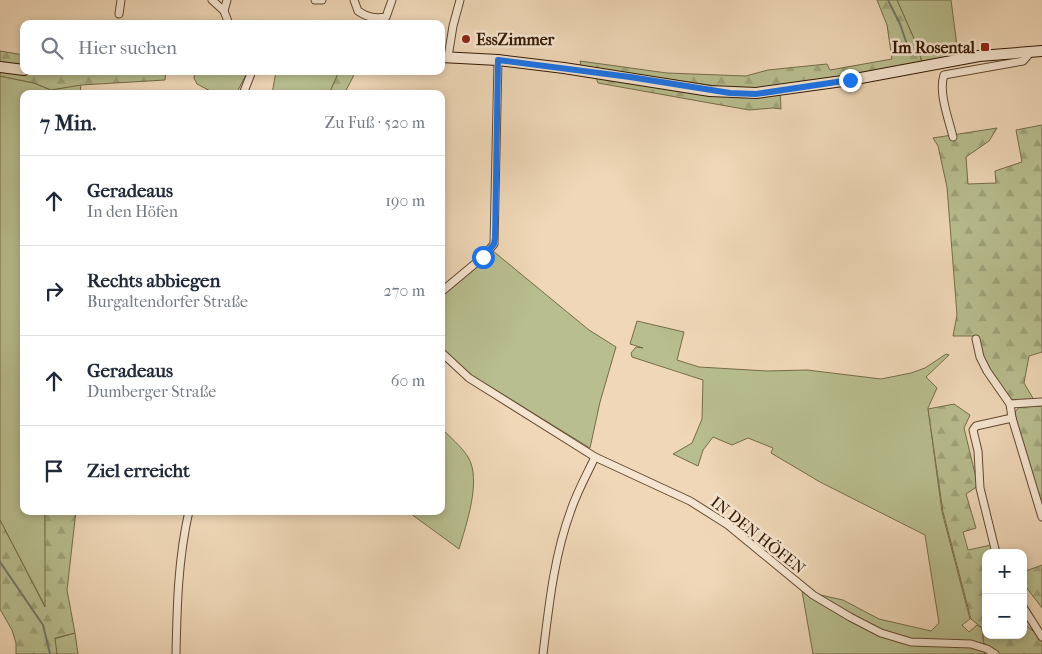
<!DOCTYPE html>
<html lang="de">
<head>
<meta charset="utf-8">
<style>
	body { margin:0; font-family:"IM FELL French Canon",serif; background:#f6f6f7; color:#1f2937 }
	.controls { position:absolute; right:15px; bottom:15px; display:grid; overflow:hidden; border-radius:10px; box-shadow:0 2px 8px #0003 }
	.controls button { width:45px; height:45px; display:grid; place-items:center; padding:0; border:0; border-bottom:1px solid #e0e1e3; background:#fff; color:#1f2937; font:25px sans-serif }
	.stop { position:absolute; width:15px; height:15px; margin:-11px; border:4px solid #1a73e8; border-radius:50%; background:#fff }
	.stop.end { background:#1a73e8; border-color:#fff; box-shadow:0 1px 5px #0008 }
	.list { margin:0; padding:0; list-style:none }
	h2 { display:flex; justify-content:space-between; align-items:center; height:65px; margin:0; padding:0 20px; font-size:21px }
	h2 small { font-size:16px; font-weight:400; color:#747a83 }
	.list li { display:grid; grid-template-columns:32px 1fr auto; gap:15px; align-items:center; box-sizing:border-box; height:90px; padding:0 20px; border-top:1px solid #e0e1e3 }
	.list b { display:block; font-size:19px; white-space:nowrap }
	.list p { margin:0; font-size:16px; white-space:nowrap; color:#747a83 }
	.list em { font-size:16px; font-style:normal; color:#747a83 }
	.icon { flex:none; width:28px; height:28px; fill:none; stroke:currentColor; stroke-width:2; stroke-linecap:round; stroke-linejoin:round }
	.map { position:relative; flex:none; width:1042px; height:654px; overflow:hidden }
	.search { position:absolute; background:#fff; box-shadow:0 2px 8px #0003; left:20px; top:20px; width:425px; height:55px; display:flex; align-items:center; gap:12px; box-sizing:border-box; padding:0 18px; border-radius:10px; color:#747a83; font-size:19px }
	.panel { position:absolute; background:#fff; box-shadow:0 2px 8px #0003; left:20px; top:90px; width:425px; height:425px; border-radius:10px }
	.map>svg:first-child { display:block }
	.green { fill:#b8be8f; stroke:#766c48 }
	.forest { fill:url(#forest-firs); stroke:#766c48 }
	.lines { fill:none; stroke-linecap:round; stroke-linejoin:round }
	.stream { stroke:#717a6a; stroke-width:2 }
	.minor-casing { stroke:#63482f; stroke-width:9 }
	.secondary-casing { stroke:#341902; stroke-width:12 }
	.minor { stroke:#f5e5d0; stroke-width:7 }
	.secondary { stroke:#f5e5d0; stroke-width:10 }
	.route { stroke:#1a73e8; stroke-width:6 }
	.poi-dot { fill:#8f2418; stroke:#f5e5d0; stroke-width:2 }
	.labels { text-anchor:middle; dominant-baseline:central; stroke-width:5; stroke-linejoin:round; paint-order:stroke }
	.poi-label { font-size:16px; font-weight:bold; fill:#341902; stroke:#f5e5d0; text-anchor:start }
	.street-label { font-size:16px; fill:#341902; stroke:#f5e5d0 }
</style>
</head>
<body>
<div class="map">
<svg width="1042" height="654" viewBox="0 0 1042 654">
	<defs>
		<pattern id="forest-firs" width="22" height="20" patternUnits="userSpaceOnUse" patternTransform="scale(1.25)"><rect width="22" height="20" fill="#b8be8f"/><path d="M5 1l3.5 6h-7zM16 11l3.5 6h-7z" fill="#9fa37a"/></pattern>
	</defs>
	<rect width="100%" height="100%" fill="#efd7b7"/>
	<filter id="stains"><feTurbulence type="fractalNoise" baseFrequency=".004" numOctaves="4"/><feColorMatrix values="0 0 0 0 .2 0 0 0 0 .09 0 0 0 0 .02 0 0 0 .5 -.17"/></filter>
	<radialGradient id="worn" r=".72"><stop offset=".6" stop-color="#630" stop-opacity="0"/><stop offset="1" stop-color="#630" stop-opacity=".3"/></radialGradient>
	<g class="green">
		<path d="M897,0H951L958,54L922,63L918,48Z"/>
		<path d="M195,71H248L236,94H216L197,84L194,78Z"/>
		<path d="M276,71H339V72L329,94H272Z"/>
		<path d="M0,76L34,83L51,90L81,84L80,94H24V511H45L46,608L0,520Z"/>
		<path d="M493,251L589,330L616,347L600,402L590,448L471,375L441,347V297L485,260Z"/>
		<path d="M637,321L684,332L677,360L699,367L767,371L807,370L881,379L911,373L925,368L946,354L949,355L926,377L937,388L928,408L942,512L970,619L962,625L969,632L977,625L982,628L985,654H813L802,591L843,600L879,619L931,631L939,623L925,535L820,482L771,453L773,448L748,438L732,445L713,437L703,450L698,466L673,454L692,443L702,419L703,380L632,357L631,353L636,347L643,348L630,344Z"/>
		<path d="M441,428C450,437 461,446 468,457C482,480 466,525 459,549L407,511H441Z"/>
		<path d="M75,633L78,654H57L54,639Z"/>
	</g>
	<g class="forest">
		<path d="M877,0H897L918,48L922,63L755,92L581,66L580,61L667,73L746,76L768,70L827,64L830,70L892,59L887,25Z"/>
		<path d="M0,51L24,55V71H42L43,74L64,71H166L165,80L81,85L51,90L34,83L0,76Z"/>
		<path d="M339,71H354L353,77L344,94H329Z"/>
		<path d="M594,73L709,92L780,90L781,109L773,108L749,110L598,83Z"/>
		<path d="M1042,125V352L1029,356L1024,383L1034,400H1014L1009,398L988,368L976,336H953L957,315L947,187L938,146L933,138L997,128L989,141L966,157L968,184L996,183L995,171L1022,162L1016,130Z"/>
		<path d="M954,404L970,415L964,428L978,486L966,494L976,528L963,532L968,550L991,545L994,553H986V635H1023V623L1042,638V654H985L982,628L971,619L943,512L928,409Z"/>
		<path d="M1020,406H1042V507L1017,426L1015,412Z"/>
		<path d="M45,511H76L67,590L75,633L55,638L57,654H16V643L12,630L0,609V520L45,607Z"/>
		<path d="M1042,565V608L1023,583V572Z"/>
	</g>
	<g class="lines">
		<g class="stream">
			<path d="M888,0L900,24L910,53"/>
			<path d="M0,562L43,625L50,654"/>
		</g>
		<defs>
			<g id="minor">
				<path d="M212,0L224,11"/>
				<path d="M227,0L224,11L229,24"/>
				<path d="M315,0H322"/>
				<path d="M354,0L358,11C367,17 374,19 386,17L392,0"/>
				<path d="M119,14L121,0"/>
				<path d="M448,57L453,26L460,0"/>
				<path d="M243,94L252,71"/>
				<path d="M953,137C949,120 938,92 944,75L1023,61L1031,52"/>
				<path d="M441,292L483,257L494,244L498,60"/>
				<path d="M976,339L980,357L987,371L1010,404L1012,418L1042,517"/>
				<path d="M441,352L469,378L485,388L595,457L690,501L728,525L813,595L850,617L881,633L911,642L971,644L987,649L995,654"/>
				<path d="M1010,404L1042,402"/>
				<path d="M996,553L980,488L978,451L973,430L976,426L1012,418"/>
				<path d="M1023,607L1042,637"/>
				<path d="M176,654C177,606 178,559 189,511"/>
				<path d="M543,654C549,605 554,556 571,510C577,492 587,474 595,457"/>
			</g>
			<g id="secondary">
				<path d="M441,57L498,60L564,68L710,91L756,93L850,80L979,56L1042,51"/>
				<path d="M0,67L24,70"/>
			</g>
		</defs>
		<use href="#minor" class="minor-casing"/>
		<use href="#secondary" class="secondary-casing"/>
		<use href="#minor" class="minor"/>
		<use href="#secondary" class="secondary"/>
	</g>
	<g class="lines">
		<path class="route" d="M483,257L494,244L495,238L498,60L630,77L730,93L756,94L850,80"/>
	</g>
	<g class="poi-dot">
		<circle cx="466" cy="39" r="5"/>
		<rect x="980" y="42" width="10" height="10" rx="2.5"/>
	</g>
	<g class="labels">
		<g class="poi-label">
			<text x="476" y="39">EssZimmer</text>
			<text x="975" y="47" text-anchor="end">Im Rosental</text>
		</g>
		<g class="street-label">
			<text transform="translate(758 535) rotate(38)">IN DEN HÖFEN</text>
		</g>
	</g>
	<rect width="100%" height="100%" filter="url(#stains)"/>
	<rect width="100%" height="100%" fill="url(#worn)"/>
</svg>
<div class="controls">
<button>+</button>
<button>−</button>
</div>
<div class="stop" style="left:483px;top:257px"></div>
<div class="stop end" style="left:850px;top:80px"></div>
<div class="search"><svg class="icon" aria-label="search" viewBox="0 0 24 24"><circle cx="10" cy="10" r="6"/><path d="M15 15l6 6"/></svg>Hier suchen</div>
<section class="panel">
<h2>7 Min.<small>Zu Fuß · 520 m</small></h2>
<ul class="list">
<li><svg class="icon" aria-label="ahead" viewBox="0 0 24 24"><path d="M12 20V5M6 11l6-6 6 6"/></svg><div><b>Geradeaus</b><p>In den Höfen</p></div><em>190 m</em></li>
<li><svg class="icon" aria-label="right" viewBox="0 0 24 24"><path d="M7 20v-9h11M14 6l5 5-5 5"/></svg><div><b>Rechts abbiegen</b><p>Burgaltendorfer Straße</p></div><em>270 m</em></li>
<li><svg class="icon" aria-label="ahead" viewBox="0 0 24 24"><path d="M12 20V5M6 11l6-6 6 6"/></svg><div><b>Geradeaus</b><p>Dumberger Straße</p></div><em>60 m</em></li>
<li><svg class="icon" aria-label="arrive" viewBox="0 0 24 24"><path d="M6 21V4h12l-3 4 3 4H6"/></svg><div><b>Ziel erreicht</b></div></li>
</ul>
</section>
</div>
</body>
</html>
